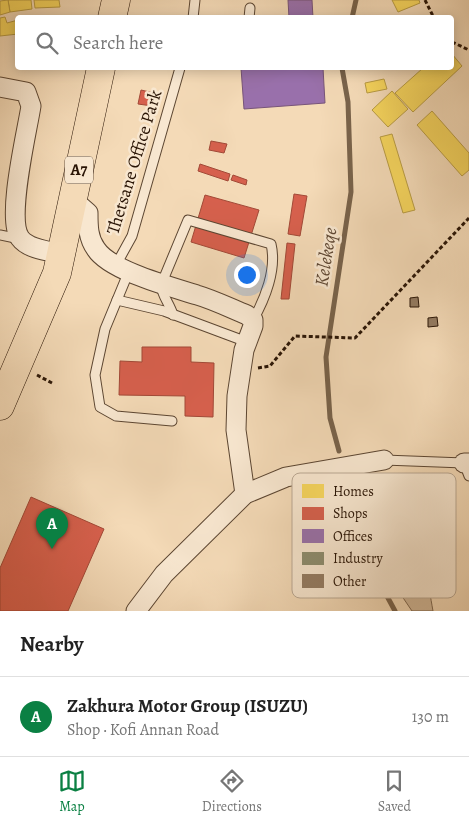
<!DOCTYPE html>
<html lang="en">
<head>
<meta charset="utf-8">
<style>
	body { margin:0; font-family:Alegreya,serif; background:#f2f2f2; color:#222 }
	.you { position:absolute; left:246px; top:274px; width:18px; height:18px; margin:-12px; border:4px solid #fff; border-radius:50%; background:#1a73e8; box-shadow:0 0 0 8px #1a73e833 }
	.badge { display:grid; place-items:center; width:32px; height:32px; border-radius:50%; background:#0b8043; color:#fff; font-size:16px; font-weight:700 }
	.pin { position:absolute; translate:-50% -41px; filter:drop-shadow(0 1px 2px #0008) }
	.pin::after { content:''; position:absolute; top:26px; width:18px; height:15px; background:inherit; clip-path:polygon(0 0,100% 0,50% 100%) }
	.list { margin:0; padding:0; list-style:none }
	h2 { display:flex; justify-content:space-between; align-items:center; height:65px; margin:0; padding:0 20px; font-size:21px }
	h2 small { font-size:16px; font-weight:400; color:#767676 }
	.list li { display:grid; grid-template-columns:32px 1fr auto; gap:15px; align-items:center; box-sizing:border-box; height:80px; padding:0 20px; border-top:1px solid #e0e0e0 }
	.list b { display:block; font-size:19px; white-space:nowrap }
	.list p { margin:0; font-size:16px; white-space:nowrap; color:#767676 }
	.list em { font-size:16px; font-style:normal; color:#767676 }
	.icon { flex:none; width:28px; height:28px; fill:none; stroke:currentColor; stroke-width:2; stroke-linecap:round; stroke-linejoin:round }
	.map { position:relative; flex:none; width:469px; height:611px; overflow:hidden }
	.search { position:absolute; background:#fff; box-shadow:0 2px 12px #0003; left:15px; right:15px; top:15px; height:55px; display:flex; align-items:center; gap:12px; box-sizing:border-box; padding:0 18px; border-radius:5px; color:#767676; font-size:19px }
	.sheet { height:145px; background:#fff }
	nav { display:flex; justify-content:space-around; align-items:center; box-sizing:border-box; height:70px; border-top:1px solid #e0e0e0; background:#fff; font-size:14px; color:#767676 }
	nav a { display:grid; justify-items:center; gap:2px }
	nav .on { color:#0b8043 }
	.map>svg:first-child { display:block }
	.green { fill:#d1b899; stroke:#7d664f }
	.homes { fill:#f6d55c; stroke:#b89b42 }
	.shops { fill:#d6604d; stroke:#a24937 }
	.offices { fill:#9970ab; stroke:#775479 }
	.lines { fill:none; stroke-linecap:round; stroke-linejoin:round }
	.stream { stroke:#79634b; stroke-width:5 }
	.building { fill:#937b62; stroke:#291405 }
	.service-casing { stroke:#5c4632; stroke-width:11 }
	.minor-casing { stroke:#5c4632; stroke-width:21 }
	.primary-casing { stroke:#291405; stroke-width:29 }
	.path { stroke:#291405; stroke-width:3; stroke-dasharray:4 2.5; stroke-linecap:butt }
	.service { stroke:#f8e7d0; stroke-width:9 }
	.minor { stroke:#f8e7d0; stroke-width:19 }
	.primary { stroke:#f4dab7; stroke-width:28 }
	.labels { text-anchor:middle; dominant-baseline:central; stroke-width:5; stroke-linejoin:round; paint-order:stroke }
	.shield { fill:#f8e7d0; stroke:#675342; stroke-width:1 }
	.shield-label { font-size:16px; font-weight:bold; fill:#291405 }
	.street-label { font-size:18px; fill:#291405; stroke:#f8e7d0 }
	.water-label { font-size:19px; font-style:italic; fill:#5f4834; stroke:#f8e7d0 }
	.key { fill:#f8e7d0; stroke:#baa893; stroke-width:1 }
	.key-label { font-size:14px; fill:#291405 }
</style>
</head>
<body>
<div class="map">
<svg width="469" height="611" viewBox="0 0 469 611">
	<rect width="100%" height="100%" fill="#f4dab7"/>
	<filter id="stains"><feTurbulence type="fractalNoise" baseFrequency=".004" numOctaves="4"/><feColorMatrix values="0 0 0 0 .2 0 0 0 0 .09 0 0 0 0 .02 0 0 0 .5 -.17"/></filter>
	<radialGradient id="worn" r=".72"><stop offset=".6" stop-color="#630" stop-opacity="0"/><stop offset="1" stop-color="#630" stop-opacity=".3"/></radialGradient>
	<path class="green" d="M379,527C385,528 393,528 398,530C424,545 428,584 433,611H412L387,574L390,560L374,552Z"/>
	<g class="homes">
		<path d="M8,0H31L32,9L10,12Z"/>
		<path d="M8,0L10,12L0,15V1Z"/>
		<path d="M34,0H59L60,7L35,8Z"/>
		<path d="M392,0H419L420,3L398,12Z"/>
		<path d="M5,17L7,23L18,20V34L0,36V18Z"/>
		<path d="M452,54L462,66L413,112L395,93L423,68H452Z"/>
		<path d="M384,79L387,89L367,93L365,83Z"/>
		<path d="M392,91L408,109L388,127L372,110Z"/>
		<path d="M432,111L469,153V170L462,176L417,125Z"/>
		<path d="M392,134L415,210L403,213L380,137Z"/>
	</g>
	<g class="shops">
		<path d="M141,90L154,93L152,106L138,104Z"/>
		<path d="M211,141L227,144L224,153L209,150Z"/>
		<path d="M200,164L230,174L228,181L198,171Z"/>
		<path d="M233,175L247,180L246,185L231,180Z"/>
		<path d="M294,194L307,196L300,236L288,234Z"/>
		<path d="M205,195L259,210L244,258L191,242Z"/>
		<path d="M287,243L295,244L289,299H281Z"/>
		<path d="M142,347H191V362L214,363L213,417L185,416V396L119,395L120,361L142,362Z"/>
		<path d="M31,497L104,529L68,611H0V568Z"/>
	</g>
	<g class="offices">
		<path d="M288,0H312L313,18H289Z"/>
		<path d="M241,68H323L325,103L244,109Z"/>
	</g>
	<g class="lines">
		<g class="stream">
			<path d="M352,18L356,0"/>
			<path d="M339,451L330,418L326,357L351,192L348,102L342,68"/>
			<path d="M343,496L354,535L395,611"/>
		</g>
	</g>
	<g class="building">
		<path d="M418,297L419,307H410V298Z"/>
		<path d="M437,317L438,326L428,327V318Z"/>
	</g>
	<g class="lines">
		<defs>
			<g id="service">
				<path d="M193,18L195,0"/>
				<path d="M249,18L250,8"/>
				<path d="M0,235L20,239"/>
				<path d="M116,265L132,236L180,68"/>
				<path d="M129,271L105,329L95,375L100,407L116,416L172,421"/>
				<path d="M117,300L164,311L247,342"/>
				<path d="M173,315C170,304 162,296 161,285L188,220L271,244C277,269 265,299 253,320"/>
				<path d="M384,460L464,463L469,476"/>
			</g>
			<g id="minor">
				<path d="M0,87L26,92L31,106C27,132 6,218 20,238C28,249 48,251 62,254"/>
				<path d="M72,199L88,213C88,226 88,238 96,249C110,271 172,287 197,295C214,300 230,308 247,315L253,320V326L244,350L237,396L236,430L245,494"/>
				<path d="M464,463H469"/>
				<path d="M136,611L164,574L245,494L286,477L384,460"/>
			</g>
			<g id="primary">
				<path d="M112,18L116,0"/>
				<path d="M0,406L57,273L101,68"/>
			</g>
		</defs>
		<use href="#service" class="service-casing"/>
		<use href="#minor" class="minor-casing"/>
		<use href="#primary" class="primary-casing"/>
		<g class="path">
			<path d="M425,0L434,18"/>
			<path d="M452,42L469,50"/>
			<path d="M258,368L270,366L295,336L355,338L469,218"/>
			<path d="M37,375L52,383"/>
		</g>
		<use href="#service" class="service"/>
		<use href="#minor" class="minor"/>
		<use href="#primary" class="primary"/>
	</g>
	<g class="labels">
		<rect class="shield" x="65" y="156.5" width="28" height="27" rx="4"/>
		<g class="shield-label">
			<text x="79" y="170">A7</text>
		</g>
		<g class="street-label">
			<text transform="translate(134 162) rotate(-73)">Thetsane Office Park</text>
		</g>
		<g class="water-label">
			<text transform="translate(326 257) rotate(-81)">Kelekeqe</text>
		</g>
	</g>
	<rect x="292" y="473" width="164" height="125" rx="8" class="key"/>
	<rect x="302" y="484" width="22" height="14" fill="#f6d55c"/>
	<rect x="302" y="507" width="22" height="13" fill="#d6604d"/>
	<rect x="302" y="529" width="22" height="14" fill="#9970ab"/>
	<rect x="302" y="552" width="22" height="13" fill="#8c8c6e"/>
	<rect x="302" y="574" width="22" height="14" fill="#937b62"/>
	<g class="key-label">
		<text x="333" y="496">Homes</text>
		<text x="333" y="518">Shops</text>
		<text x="333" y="541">Offices</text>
		<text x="333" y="563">Industry</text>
		<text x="333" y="586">Other</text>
	</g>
	<rect width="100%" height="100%" filter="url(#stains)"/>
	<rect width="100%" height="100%" fill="url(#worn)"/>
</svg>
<div class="you"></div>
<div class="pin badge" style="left:52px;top:549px">A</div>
<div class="search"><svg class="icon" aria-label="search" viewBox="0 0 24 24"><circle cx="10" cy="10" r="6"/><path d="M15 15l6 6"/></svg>Search here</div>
</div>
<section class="sheet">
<h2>Nearby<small></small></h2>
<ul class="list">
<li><span class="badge">A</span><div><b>Zakhura Motor Group (ISUZU)</b><p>Shop · Kofi Annan Road</p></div><em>130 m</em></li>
</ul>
</section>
<nav>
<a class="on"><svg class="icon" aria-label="map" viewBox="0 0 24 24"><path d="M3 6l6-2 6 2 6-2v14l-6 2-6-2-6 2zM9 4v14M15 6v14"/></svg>Map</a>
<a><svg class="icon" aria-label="directions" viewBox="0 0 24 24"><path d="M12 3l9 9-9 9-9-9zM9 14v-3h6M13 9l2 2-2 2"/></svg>Directions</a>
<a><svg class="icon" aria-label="saved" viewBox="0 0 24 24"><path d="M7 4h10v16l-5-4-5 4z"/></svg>Saved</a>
</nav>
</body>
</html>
